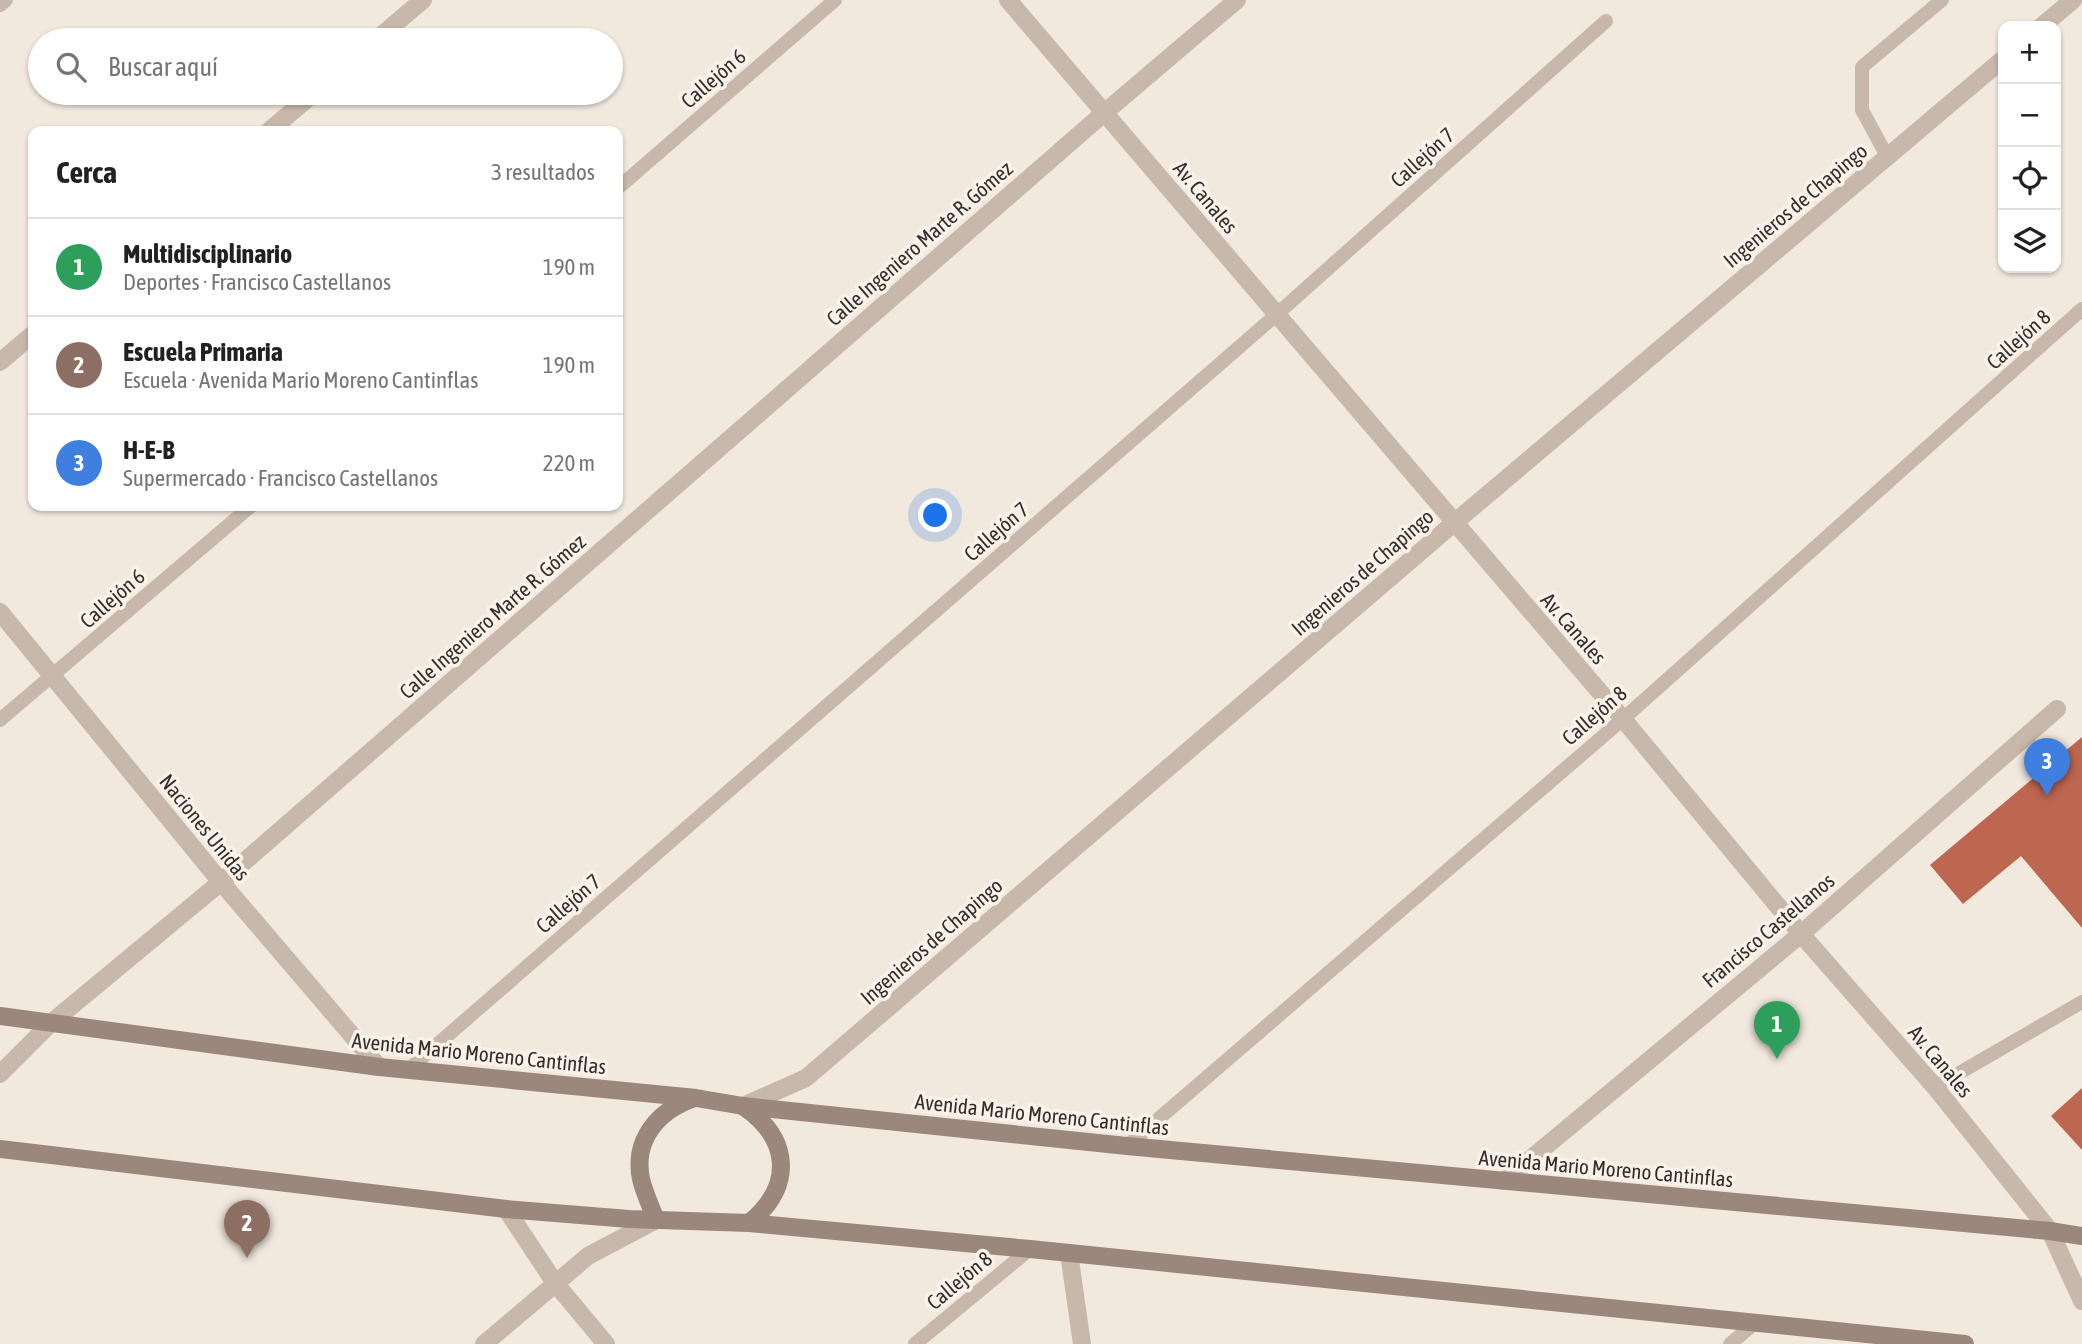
<!DOCTYPE html>
<html lang="es">
<head>
<meta charset="utf-8">
<style>
	body { margin:0; font-family:"Asap Condensed",sans-serif; background:#f2f2f2; color:#202124 }
	.controls { position:absolute; right:21px; top:21px; display:grid; overflow:hidden; border-radius:14px; box-shadow:0 2px 5px #0004 }
	.controls button { width:63px; height:63px; display:grid; place-items:center; padding:0; border:0; border-bottom:2px solid #e0e0e0; background:#fff; color:#202124; font:35px sans-serif }
	.you { position:absolute; left:936px; top:516px; width:24px; height:24px; margin:-18px; border:5px solid #fff; border-radius:50%; background:#1a73e8; box-shadow:0 0 0 10px #1a73e833 }
	.badge { display:grid; place-items:center; width:46px; height:46px; border-radius:50%; background:#2563eb; color:#fff; font-size:23px; font-weight:700 }
	.pin { position:absolute; translate:-50% -58px; filter:drop-shadow(0 2px 4px #0008) }
	.pin::after { content:''; position:absolute; top:37px; width:24px; height:21px; background:inherit; clip-path:polygon(0 0,100% 0,50% 100%) }
	.list { margin:0; padding:0; list-style:none }
	h2 { display:flex; justify-content:space-between; align-items:center; height:91px; margin:0; padding:0 28px; font-size:30px }
	h2 small { font-size:23px; font-weight:400; color:#757577 }
	.list li { display:grid; grid-template-columns:46px 1fr auto; gap:21px; align-items:center; box-sizing:border-box; height:98px; padding:0 28px; border-top:2px solid #e0e0e0 }
	.list b { display:block; font-size:26px; white-space:nowrap }
	.list p { margin:0; font-size:23px; white-space:nowrap; color:#757577 }
	.list em { font-size:23px; font-style:normal; color:#757577 }
	.icon { flex:none; width:38px; height:38px; fill:none; stroke:currentColor; stroke-width:2; stroke-linecap:round; stroke-linejoin:round }
	.map { position:relative; flex:none; width:2082px; height:1344px; overflow:hidden }
	.search { position:absolute; background:#fff; box-shadow:0 2px 5px #0004; left:28px; top:28px; width:595px; height:77px; display:flex; align-items:center; gap:18px; box-sizing:border-box; padding:0 24px; border-radius:38px; color:#757577; font-size:26px }
	.panel { position:absolute; background:#fff; box-shadow:0 2px 5px #0004; left:28px; top:126px; width:595px; height:385px; border-radius:14px }
	.map>svg:first-child { display:block }
	.building { fill:#be6750 }
	.lines { fill:none; stroke-linecap:round; stroke-linejoin:round }
	.service { stroke:#c8b8ab; stroke-width:14 }
	.minor { stroke:#c8b8ab; stroke-width:18 }
	.tertiary { stroke:#c8b8ab; stroke-width:18 }
	.secondary { stroke:#9c877c; stroke-width:18 }
	.labels { text-anchor:middle; dominant-baseline:central; stroke-width:7; stroke-linejoin:round; paint-order:stroke }
	.street-label { font-size:21px; fill:#372d2a; stroke:#f9f2eb }
</style>
</head>
<body>
<div class="map">
<svg width="2082" height="1344" viewBox="0 0 2082 1344">
	<rect width="100%" height="100%" fill="#f1e8de"/>
	<g class="building">
		<path d="M2082,737V928L2021,856L1963,904L1930,865Z"/>
		<path d="M2082,1088V1150L2051,1116Z"/>
	</g>
	<g class="lines">
		<g class="service">
			<path d="M0,5L6,0"/>
			<path d="M1887,156L1862,110V67L1942,0"/>
			<path d="M618,188L835,0"/>
			<path d="M0,720L251,506"/>
			<path d="M409,1069L1276,315L1606,21"/>
			<path d="M1935,1087L2082,1002"/>
			<path d="M1127,1146L1623,719L2082,309"/>
			<path d="M915,1344L1030,1249"/>
			<path d="M1730,1344L1755,1323"/>
		</g>
		<g class="minor">
			<path d="M2042,26L2073,0"/>
			<path d="M376,40L423,0"/>
			<path d="M269,131L314,93"/>
			<path d="M0,362L33,334"/>
			<path d="M0,612L221,882L379,1067"/>
			<path d="M0,1074L51,1023L221,882L1104,113L1237,0"/>
			<path d="M743,1106L806,1078L1454,523L2003,59"/>
			<path d="M1504,1181L1801,934L2057,709"/>
			<path d="M506,1209L555,1283L606,1344"/>
			<path d="M1069,1253L1082,1344"/>
			<path d="M484,1344L588,1256L656,1220"/>
		</g>
		<path class="tertiary" d="M1008,0L1623,719L1801,934L1935,1087L2050,1231L2082,1301"/>
		<g class="secondary">
			<path d="M0,1016L379,1067L696,1098L743,1106L1127,1146L2050,1231L2082,1236"/>
			<path d="M743,1106C791,1139 794,1186 749,1223"/>
			<path d="M0,1149L506,1209L629,1219L749,1223L1030,1249L1965,1344"/>
			<path d="M656,1220C651,1207 644,1192 641,1179C633,1140 658,1111 692,1099"/>
		</g>
	</g>
	<g class="labels">
		<g class="street-label">
			<text transform="translate(713 78) rotate(-41)">Callejón 6</text>
			<text transform="translate(1422 157) rotate(-42)">Callejón 7</text>
			<text transform="translate(1206 197) rotate(50)">Av. Canales</text>
			<text transform="translate(1795 205) rotate(-40)">Ingenieros de Chapingo</text>
			<text transform="translate(919 243) rotate(-41)">Calle Ingeniero Marte R. Gómez</text>
			<text transform="translate(2018 339) rotate(-42)">Callejón 8</text>
			<text transform="translate(996 531) rotate(-41)">Callejón 7</text>
			<text transform="translate(1362 572) rotate(-41)">Ingenieros de Chapingo</text>
			<text transform="translate(112 598) rotate(-41)">Callejón 6</text>
			<text transform="translate(492 616) rotate(-41)">Calle Ingeniero Marte R. Gómez</text>
			<text transform="translate(1574 628) rotate(49)">Av. Canales</text>
			<text transform="translate(1594 715) rotate(-41)">Callejón 8</text>
			<text transform="translate(205 827) rotate(51)">Naciones Unidas</text>
			<text transform="translate(568 903) rotate(-41)">Callejón 7</text>
			<text transform="translate(1768 930) rotate(-40)">Francisco Castellanos</text>
			<text transform="translate(931 941) rotate(-41)">Ingenieros de Chapingo</text>
			<text transform="translate(479 1053) rotate(6)">Avenida Mario Moreno Cantinflas</text>
			<text transform="translate(1941 1061) rotate(50)">Av. Canales</text>
			<text transform="translate(1042 1114) rotate(6)">Avenida Mario Moreno Cantinflas</text>
			<text transform="translate(1606 1168) rotate(5)">Avenida Mario Moreno Cantinflas</text>
			<text transform="translate(959 1280) rotate(-40)">Callejón 8</text>
		</g>
	</g>
</svg>
<div class="controls">
<button>+</button>
<button>−</button>
<button><svg class="icon" aria-label="locate" viewBox="0 0 24 24"><circle cx="12" cy="12" r="6"/><path d="M12 2v4M12 18v4M2 12h4M18 12h4"/></svg></button>
<button><svg class="icon" aria-label="layers" viewBox="0 0 24 24"><path d="M12 4l9 5-9 5-9-5zM3 14l9 5 9-5"/></svg></button>
</div>
<div class="you"></div>
<div class="pin badge" style="left:1777px;top:1059px;background:#2e9e5b">1</div>
<div class="pin badge" style="left:247px;top:1258px;background:#8d6e63">2</div>
<div class="pin badge" style="left:2047px;top:796px;background:#3f7fe0">3</div>
<div class="search"><svg class="icon" aria-label="search" viewBox="0 0 24 24"><circle cx="10" cy="10" r="6"/><path d="M15 15l6 6"/></svg>Buscar aquí</div>
<section class="panel">
<h2>Cerca<small>3 resultados</small></h2>
<ul class="list">
<li><span class="badge" style="background:#2e9e5b">1</span><div><b>Multidisciplinario</b><p>Deportes · Francisco Castellanos</p></div><em>190 m</em></li>
<li><span class="badge" style="background:#8d6e63">2</span><div><b>Escuela Primaria</b><p>Escuela · Avenida Mario Moreno Cantinflas</p></div><em>190 m</em></li>
<li><span class="badge" style="background:#3f7fe0">3</span><div><b>H-E-B</b><p>Supermercado · Francisco Castellanos</p></div><em>220 m</em></li>
</ul>
</section>
</div>
</body>
</html>
